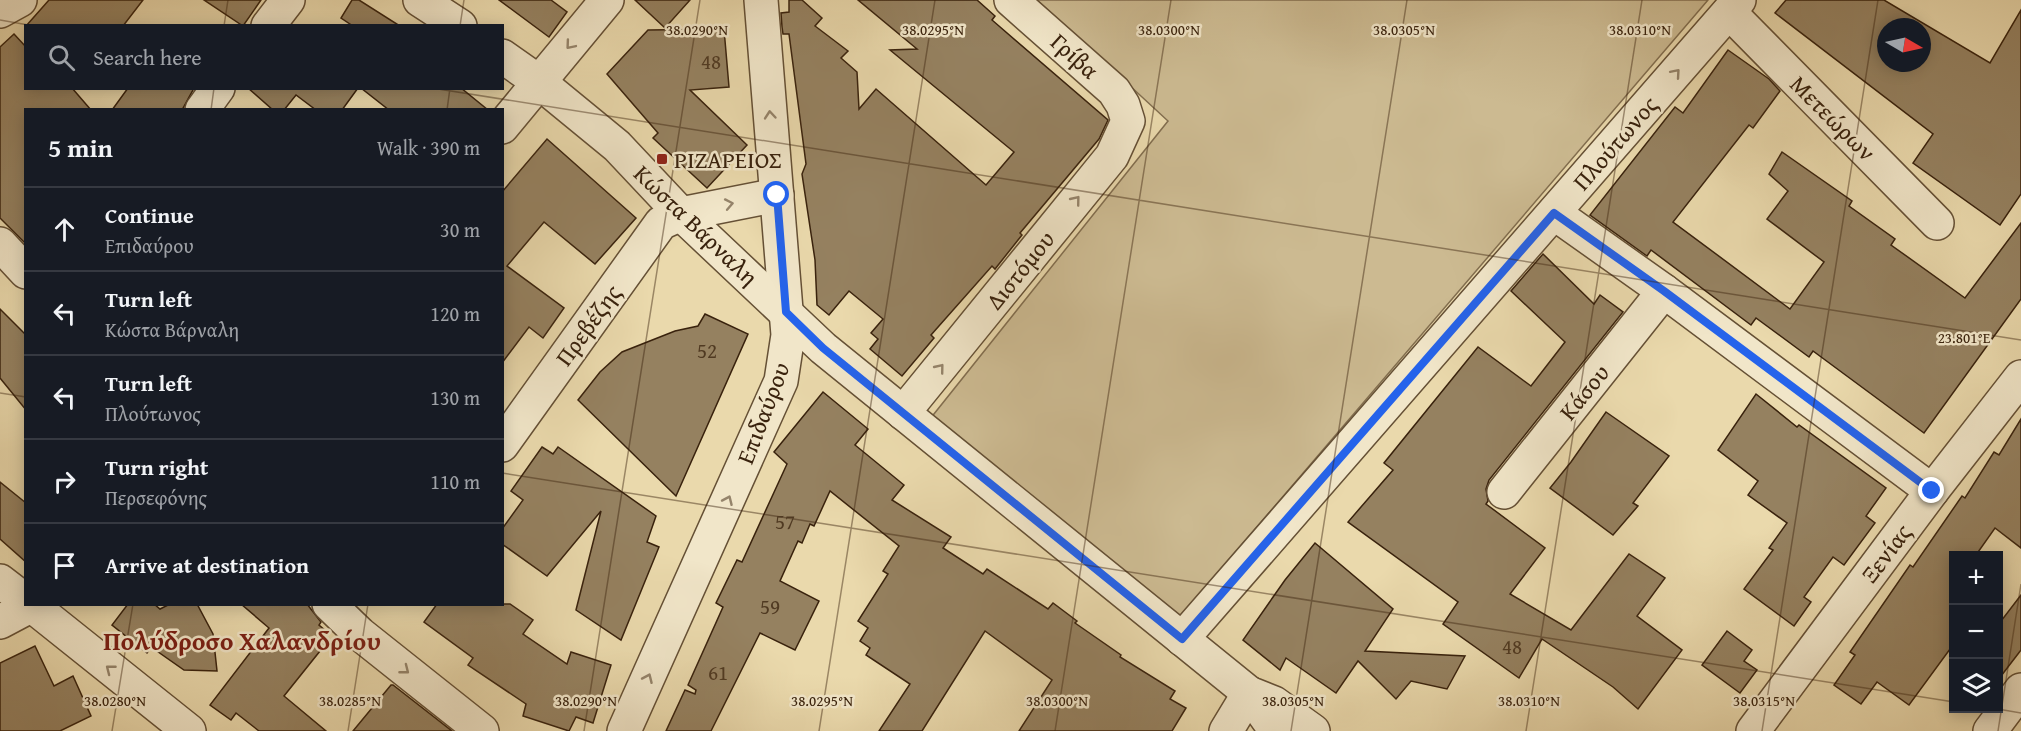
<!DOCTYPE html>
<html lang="en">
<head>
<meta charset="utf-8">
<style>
	body { margin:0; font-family:"Gentium Book Plus",serif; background:#20242c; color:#f1f3f6 }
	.controls { position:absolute; right:18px; bottom:18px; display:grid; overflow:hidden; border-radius:0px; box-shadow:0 3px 15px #0003 }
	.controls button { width:54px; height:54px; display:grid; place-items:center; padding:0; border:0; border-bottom:2px solid #363941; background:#171b24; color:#f1f3f6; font:30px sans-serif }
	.compass { position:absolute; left:1877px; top:18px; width:54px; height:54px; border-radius:50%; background:#171b24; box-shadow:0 3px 15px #0003; rotate:99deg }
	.stop { position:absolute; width:18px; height:18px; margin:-14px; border:4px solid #2563eb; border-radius:50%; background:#fff }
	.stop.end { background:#2563eb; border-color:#fff; box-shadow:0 2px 6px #0008 }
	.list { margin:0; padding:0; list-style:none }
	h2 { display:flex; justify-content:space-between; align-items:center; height:78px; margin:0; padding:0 24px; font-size:26px }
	h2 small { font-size:20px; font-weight:400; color:#9ea1a6 }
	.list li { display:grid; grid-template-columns:39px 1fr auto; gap:18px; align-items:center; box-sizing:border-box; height:84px; padding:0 24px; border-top:2px solid #363941 }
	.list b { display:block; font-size:22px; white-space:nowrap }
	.list p { margin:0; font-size:20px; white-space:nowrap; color:#9ea1a6 }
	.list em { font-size:20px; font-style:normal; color:#9ea1a6 }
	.icon { flex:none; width:33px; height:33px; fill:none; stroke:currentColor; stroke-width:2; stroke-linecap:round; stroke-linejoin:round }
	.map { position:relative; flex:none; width:2021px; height:731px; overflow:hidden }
	.search { position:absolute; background:#171b24; box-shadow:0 3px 15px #0003; left:24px; top:24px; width:480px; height:66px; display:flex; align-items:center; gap:15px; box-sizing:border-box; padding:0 21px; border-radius:0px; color:#9ea1a6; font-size:22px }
	.panel { position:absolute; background:#171b24; box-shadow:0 3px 15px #0003; left:24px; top:108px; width:480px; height:498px; border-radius:0px }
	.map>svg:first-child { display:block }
	.green { fill:#ccba91; stroke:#826e4f; stroke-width:1.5 }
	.building { fill:#958160; stroke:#39220d; stroke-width:1.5; fill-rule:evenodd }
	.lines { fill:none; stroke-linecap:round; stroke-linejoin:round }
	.minor-casing { stroke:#655035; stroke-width:36 }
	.minor { stroke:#f1e6c9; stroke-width:33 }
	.oneway { stroke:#95846b }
	.route { stroke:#2563eb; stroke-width:8 }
	.ticks { fill:none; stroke:#39220d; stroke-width:1.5; stroke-opacity:0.45 }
	.poi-dot { fill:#8f2418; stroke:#f1e6c9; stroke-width:2 }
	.labels { text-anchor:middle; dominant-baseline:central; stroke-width:5; stroke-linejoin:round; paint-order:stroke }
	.number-label { font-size:21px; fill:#503a22 }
	.street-label { font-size:24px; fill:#39220d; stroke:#f1e6c9 }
	.poi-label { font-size:24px; fill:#39220d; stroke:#f1e6c9; text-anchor:start }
	.neighbourhood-label { font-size:26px; font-weight:bold; fill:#7a1f14; stroke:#f1e6c9 }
	.ticks-label { font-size:15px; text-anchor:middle; fill:#39220d; stroke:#f1e6c9; stroke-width:5; stroke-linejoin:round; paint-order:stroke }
</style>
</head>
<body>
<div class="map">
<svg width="2021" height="731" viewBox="0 0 2021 731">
	<rect width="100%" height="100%" fill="#ead9ac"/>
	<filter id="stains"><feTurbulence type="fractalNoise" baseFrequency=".00333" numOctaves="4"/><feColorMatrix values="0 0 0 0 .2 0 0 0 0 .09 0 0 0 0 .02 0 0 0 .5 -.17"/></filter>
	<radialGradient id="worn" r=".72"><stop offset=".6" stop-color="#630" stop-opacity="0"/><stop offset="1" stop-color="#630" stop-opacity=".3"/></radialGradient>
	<path class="green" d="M1037,0H1708L1179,618L930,419L1168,121Z"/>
	<g class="building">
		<path d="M49,0H143L123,26H26Z"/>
		<path d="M204,0H261L243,26Z"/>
		<path d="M352,0H359L400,26H353L341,18Z"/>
		<path d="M499,0H551L567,12L549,37Z"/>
		<path d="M635,0H690L665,28Z"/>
		<path d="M789,0H802L822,18L815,26L848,51L841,58L857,72L859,109L876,89L986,185L1014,152L890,50L917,49L858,0H977L995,16L992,20L1108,120L1099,139L1020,233L1022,235L995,269L992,266L931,335L934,338L902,376L870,349L878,339L871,333L883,319L849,291L829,315L817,305L815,260L802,174L806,164L789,34H783L782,27L781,13L789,12Z"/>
		<path d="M1786,0H1884L1990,63L2021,10V194L2000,225L1913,163L1933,134L1775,13ZM1886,27H1922V63H1886Z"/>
		<path d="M724,29L729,87L690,90L747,145L707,188L653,138L658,133L607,74L648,30Z"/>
		<path d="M14,34L26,47V88H72L91,110H26V244L0,218V47Z"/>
		<path d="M1728,50L1769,79L1780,91L1753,128L1749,125L1673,222L1790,309L1824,262L1767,219L1788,191L1769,174L1782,152L1852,201L1849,206L1895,239L1891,245L1965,298L2021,223V299L1924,433L1813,351L1809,357L1756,318L1751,325L1651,250L1647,256L1590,215L1675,107L1683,113Z"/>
		<path d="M128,88H194L182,110H112Z"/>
		<path d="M248,88H358L342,110H316L296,95L284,110H273Z"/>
		<path d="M361,88H461L488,110H389Z"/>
		<path d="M547,139L636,218L595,264L544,222L507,266L564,308L543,338L529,327L502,363V192Z"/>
		<path d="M1543,254L1594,304L1600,295L1623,312L1489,480L1486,489L1488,501L1486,504L1545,548L1510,594L1571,630L1629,554L1665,578L1637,616L1682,650L1638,709L1613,687L1542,639L1519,678L1443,624L1458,602L1348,522L1393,470L1384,463L1478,347L1531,386L1565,342L1511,291Z"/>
		<path d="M0,309L26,335V410L0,378Z"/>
		<path d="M705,314L748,334L676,496L578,400L600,372L622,352L675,331L698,326Z"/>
		<path d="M823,392L868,429L855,445L904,485L892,500L951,537L943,548L983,574L987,569L1048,609L1053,603L1077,621L1075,623L1121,655L1120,657L1175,691L1170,699L1186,708L1172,731H1019L1052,680L985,631L922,731H879L910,684L866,655L870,648L860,641L868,628L858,621L888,574L883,571L899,546L830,491L814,526L810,524L802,543L798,541L780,581L819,601L795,650L760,633L711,731H666L685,690L695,694L696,690L688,685L723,607L716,603L737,560L742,562L787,464L774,452Z"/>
		<path d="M1756,394L1797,427L1799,425L1886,488L1866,516L1875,523L1844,565L1833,557L1804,597L1811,602L1794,626L1744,589L1773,550L1769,548L1787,523L1748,495L1758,481L1718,450Z"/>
		<path d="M1606,412L1669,456L1633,503L1638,506L1613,535L1550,488L1571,462Z"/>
		<path d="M2021,419V548L1995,528L1976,555H1953V645L1909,705L1877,682L1861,704L1834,685L1855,655L1850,652L1910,565L1913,567L1962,496L1965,498L1994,452L1999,455Z"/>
		<path d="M542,447L553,454L558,447L656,516L647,542L659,547L621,640L576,610L601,511L547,576L502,544V529L523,500L511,491Z"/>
		<path d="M0,482L26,503V562L0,539Z"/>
		<path d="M1315,543L1393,609L1365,651L1465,656L1447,689L1411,681L1396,699L1358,661L1336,693L1286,658L1280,670L1243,640L1285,580Z"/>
		<path d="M2021,595V650L1998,680V625Z"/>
		<path d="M128,604H154L160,609L170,604H197L213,634L217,671L184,670L151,647L147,653L112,625Z"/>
		<path d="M241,604H307L321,622L319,625L326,631L322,636L328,641L284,696L326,731H259L236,713L231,720L210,705L269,628Z"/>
		<path d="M437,604H510L533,620L523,634L567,664L571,652L611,665L593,723L576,717L569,731L523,716L526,704L468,665L473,658L424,622Z"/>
		<path d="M1727,631L1752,650L1744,661L1757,670L1740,693L1702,665Z"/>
		<path d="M35,646L54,686L73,676L91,716L60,731H0V663Z"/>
		<path d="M391,685H393L452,731H353Z"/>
	</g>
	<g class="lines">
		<defs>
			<g id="minor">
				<path d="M420,0L460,26"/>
				<path d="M0,11L20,0"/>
				<path d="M1729,12L1937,223"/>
				<path d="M268,26L288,0"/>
				<path d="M502,56L539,82L617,146L681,214L823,348L1249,693L1276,731"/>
				<path d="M202,110L218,88"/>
				<path d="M502,127L607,0"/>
				<path d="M1554,213L1664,291L1932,491"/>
				<path d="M0,244L26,272"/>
				<path d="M903,413L1112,156L1128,121L1123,105L1114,91L1011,0"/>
				<path d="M502,445L661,223L681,214L777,195"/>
				<path d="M1504,492L1664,291"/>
				<path d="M0,581L26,601"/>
				<path d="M30,604L189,731"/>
				<path d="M329,604L360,634L482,731"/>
				<path d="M0,622L34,604"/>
				<path d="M1182,639L1739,0"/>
				<path d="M1254,695L1274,703L1313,731"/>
				<path d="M624,731L781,381L788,335L761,0"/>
				<path d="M1226,731L1249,693"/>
				<path d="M1753,731L1932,491L2021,377"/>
				<path d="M1990,731L2021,690"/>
			</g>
		</defs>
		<use href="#minor" class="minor-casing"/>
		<use href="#minor" class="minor"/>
	</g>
	<defs><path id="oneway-chevron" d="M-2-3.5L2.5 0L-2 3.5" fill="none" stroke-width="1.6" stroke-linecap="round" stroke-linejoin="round" transform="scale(1.5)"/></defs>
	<g class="oneway">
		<use href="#oneway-chevron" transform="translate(570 45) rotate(130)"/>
		<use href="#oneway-chevron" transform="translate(1676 73) rotate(-49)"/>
		<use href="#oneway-chevron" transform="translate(770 115) rotate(-95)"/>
		<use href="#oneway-chevron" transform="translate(1076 200) rotate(-51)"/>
		<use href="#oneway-chevron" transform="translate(729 204) rotate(-11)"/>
		<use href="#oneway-chevron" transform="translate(940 368) rotate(-51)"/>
		<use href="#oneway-chevron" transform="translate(728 500) rotate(-66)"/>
		<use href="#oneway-chevron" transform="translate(110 669) rotate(-142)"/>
		<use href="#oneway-chevron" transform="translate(405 670) rotate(38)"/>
		<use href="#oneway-chevron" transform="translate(648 678) rotate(-66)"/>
	</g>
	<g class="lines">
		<path class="route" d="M777,195L786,312L823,348L1182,639L1554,213L1664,291L1932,491"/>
	</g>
	<path class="ticks" d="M0,20L34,26M224,26L228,0M460,26L464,0M432,88L2021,340M211,110L214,88M447,110L450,88M0,393L26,397M502,473L1954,702M1992,708L2021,713M112,731L133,604M348,731L368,604M584,731L700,0M819,731L935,0M1055,731L1171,0M1291,731L1407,0M1526,731L1642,0M1762,731L1878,0M1998,731L2021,584"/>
	<rect class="poi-dot" x="656" y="153" width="12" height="12" rx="3"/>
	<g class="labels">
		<g class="number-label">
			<text x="711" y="61">48</text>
			<text x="707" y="350">52</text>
			<text x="785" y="521">57</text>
			<text x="770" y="606">59</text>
			<text x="1512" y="646">48</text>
			<text x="718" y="672">61</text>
		</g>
		<g class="street-label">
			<text transform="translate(1075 56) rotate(42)">Γρίβα</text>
			<text transform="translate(1833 118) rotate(45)">Μετεώρων</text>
			<text transform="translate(1615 143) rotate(-49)">Πλούτωνος</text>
			<text transform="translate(696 225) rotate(44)">Κώστα Βάρναλη</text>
			<text transform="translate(1020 270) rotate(-51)">Διστόμου</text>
			<text transform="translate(588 325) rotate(-54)">Πρεβέζης</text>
			<text transform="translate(1584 392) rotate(-51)">Κάσου</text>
			<text transform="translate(763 413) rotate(-69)">Επιδαύρου</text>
			<text transform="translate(1886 553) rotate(-53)">Ξενίας</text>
		</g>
		<g class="poi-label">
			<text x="674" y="159">ΡΙΖΑΡΕΙΟΣ</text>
		</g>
		<g class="neighbourhood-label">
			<text x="242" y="640">Πολύδροσο Χαλανδρίου</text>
		</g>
	</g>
	<g class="ticks-label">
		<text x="697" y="35">38.0290°N</text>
		<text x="933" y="35">38.0295°N</text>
		<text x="1169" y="35">38.0300°N</text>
		<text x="1404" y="35">38.0305°N</text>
		<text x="1640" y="35">38.0310°N</text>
		<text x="1964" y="343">23.801°E</text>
		<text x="115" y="706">38.0280°N</text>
		<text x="350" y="706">38.0285°N</text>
		<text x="586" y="706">38.0290°N</text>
		<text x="822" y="706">38.0295°N</text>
		<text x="1057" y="706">38.0300°N</text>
		<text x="1293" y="706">38.0305°N</text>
		<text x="1529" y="706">38.0310°N</text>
		<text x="1764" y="706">38.0315°N</text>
	</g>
	<rect width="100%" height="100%" filter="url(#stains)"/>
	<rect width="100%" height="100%" fill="url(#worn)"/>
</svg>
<div class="controls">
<button>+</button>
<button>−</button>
<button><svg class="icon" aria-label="layers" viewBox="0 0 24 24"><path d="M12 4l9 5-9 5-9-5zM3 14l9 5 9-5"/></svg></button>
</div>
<svg class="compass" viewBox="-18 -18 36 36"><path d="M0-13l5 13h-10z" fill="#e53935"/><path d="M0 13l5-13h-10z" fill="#9ea1a6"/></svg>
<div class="stop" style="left:777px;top:195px"></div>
<div class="stop end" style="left:1932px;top:491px"></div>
<div class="search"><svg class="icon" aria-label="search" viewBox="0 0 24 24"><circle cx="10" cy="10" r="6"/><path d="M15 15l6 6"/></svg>Search here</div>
<section class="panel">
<h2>5 min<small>Walk · 390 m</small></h2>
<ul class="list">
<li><svg class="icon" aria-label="ahead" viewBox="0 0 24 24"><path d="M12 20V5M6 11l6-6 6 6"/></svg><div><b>Continue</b><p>Επιδαύρου</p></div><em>30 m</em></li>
<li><svg class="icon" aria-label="left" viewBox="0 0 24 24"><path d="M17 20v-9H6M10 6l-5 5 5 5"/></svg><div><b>Turn left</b><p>Κώστα Βάρναλη</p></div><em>120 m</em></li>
<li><svg class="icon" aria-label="left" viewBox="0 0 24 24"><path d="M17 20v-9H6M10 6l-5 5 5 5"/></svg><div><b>Turn left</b><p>Πλούτωνος</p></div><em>130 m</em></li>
<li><svg class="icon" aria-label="right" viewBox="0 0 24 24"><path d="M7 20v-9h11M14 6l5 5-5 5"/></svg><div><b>Turn right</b><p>Περσεφόνης</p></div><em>110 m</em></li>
<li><svg class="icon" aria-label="arrive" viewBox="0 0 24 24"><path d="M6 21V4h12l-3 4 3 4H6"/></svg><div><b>Arrive at destination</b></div></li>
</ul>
</section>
</div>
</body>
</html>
